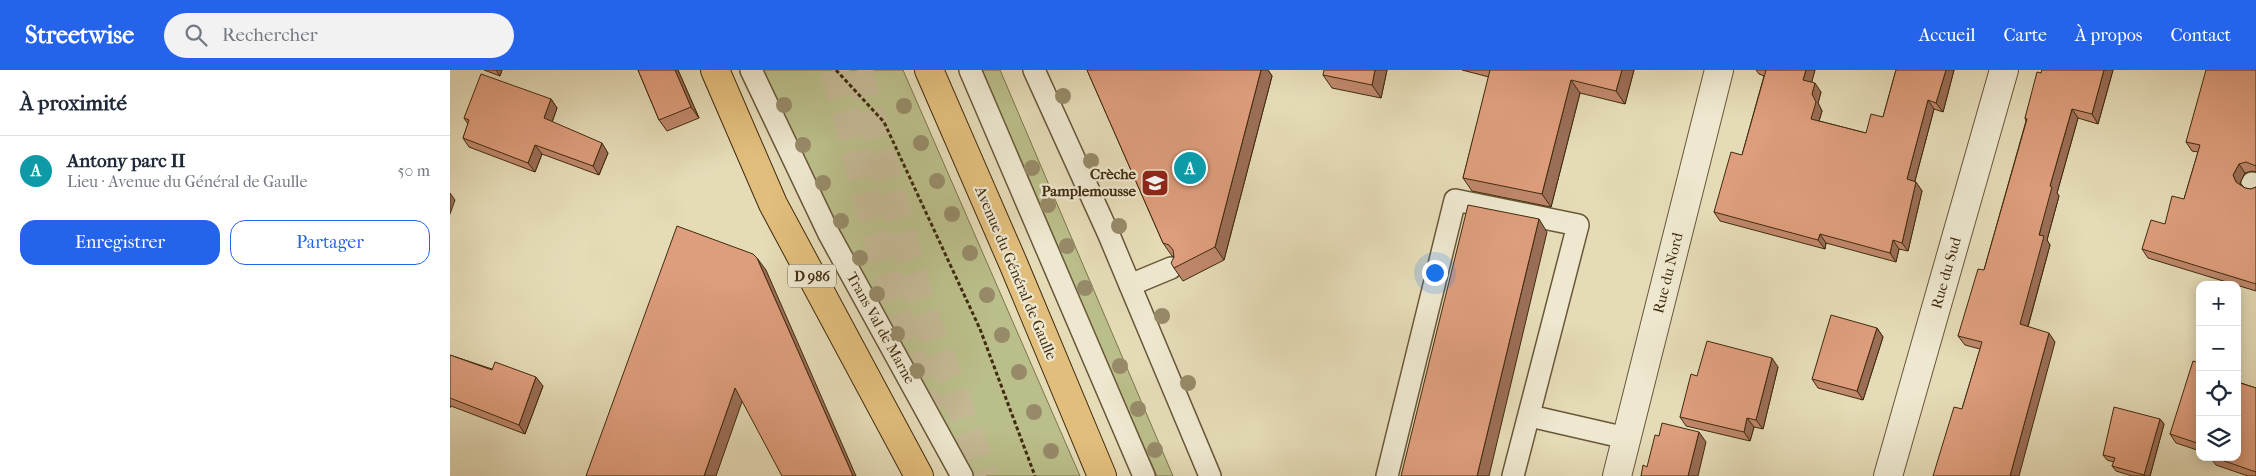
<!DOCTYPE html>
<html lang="fr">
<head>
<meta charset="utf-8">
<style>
	body { margin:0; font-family:"IM FELL French Canon",serif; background:#f2f2f3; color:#1f2937 }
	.controls { position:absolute; right:15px; bottom:15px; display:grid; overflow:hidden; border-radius:10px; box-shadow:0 2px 12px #0003 }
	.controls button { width:45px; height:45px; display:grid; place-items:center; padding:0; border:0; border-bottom:1px solid #e0e1e3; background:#fff; color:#1f2937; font:25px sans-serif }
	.you { position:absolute; left:984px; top:202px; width:18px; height:18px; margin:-12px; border:4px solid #fff; border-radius:50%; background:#1a73e8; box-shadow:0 0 0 8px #1a73e833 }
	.badge { display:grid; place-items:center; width:32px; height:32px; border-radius:50%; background:#2563eb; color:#fff; font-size:16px; font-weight:700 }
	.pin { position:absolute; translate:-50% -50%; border:2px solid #fff; box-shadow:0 1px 5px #0006 }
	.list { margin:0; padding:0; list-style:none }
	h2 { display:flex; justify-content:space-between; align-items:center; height:65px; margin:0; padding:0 20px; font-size:21px }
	h2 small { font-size:16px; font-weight:400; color:#747a83 }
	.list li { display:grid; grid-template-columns:32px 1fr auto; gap:15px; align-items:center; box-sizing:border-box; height:70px; padding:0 20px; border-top:1px solid #e0e1e3 }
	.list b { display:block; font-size:19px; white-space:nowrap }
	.list p { margin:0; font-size:16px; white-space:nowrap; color:#747a83 }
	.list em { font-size:16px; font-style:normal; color:#747a83 }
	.actions { display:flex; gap:10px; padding:15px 20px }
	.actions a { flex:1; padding:11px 0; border:1px solid #2563eb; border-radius:15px; text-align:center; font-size:18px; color:#2563eb }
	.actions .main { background:#2563eb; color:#fff }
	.icon { flex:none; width:28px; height:28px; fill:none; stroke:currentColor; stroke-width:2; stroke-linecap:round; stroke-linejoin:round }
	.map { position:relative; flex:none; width:1806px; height:406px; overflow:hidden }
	header { display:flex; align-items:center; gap:30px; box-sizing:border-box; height:70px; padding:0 25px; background:#2563eb; color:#fff }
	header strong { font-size:24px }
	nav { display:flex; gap:28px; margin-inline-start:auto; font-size:18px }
	.search { width:350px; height:45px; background:#f2f2f3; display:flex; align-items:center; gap:12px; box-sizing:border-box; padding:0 18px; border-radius:28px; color:#747a83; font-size:19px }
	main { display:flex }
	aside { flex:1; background:#fff }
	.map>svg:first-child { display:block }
	.green { fill:#babe8a; stroke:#7d744c }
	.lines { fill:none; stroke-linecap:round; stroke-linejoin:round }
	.motorway-tunnel { stroke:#c4b895; stroke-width:28; stroke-dasharray:28 14; stroke-linecap:butt }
	.service-casing { stroke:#695738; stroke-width:24 }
	.minor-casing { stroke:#695738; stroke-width:30 }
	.primary-casing { stroke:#402b0e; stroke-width:30 }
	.path { stroke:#402b0e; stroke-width:3; stroke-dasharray:4 2.5; stroke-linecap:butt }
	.service { stroke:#eee8d0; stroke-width:21 }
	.minor { stroke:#eee8d0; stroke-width:28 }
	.primary { stroke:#e2be7c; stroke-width:28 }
	.tree { fill:#978a68 }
	.wall { fill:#bf876b; stroke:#402b0e }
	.shaded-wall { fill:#9b6e57; stroke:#402b0e }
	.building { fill:#de9d7c; stroke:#402b0e }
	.labels { text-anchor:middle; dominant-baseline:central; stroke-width:4.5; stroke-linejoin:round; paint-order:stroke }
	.shield { fill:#eee8d0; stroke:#746448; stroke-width:1 }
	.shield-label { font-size:14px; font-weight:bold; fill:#402b0e }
	.poi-label { font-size:15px; font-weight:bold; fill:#402b0e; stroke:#eee8d0; text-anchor:end }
	.street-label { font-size:15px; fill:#402b0e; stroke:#eee8d0 }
</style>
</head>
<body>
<header>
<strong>Streetwise</strong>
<div class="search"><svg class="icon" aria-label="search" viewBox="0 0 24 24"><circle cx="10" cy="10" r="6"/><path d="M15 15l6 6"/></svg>Rechercher</div>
<nav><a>Accueil</a><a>Carte</a><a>À propos</a><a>Contact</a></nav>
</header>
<main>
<aside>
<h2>À proximité<small></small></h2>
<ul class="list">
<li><span class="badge" style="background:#0f9aa8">A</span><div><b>Antony parc II</b><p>Lieu · Avenue du Général de Gaulle</p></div><em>50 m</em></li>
</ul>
<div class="actions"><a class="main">Enregistrer</a><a>Partager</a></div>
</aside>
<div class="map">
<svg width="1806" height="406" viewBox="0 0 1806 406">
	<rect width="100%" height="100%" fill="#e5dbb7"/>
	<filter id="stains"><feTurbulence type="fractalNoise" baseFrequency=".004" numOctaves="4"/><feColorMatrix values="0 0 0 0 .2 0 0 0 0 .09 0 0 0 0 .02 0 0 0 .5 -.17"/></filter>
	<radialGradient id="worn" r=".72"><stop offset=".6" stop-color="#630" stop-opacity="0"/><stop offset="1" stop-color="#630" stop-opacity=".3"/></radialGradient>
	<g class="green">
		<path d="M311,0H453L630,406H517L427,236L321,26Z"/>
		<path d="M528,0H550L723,406H707Z"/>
	</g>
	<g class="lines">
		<g class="motorway-tunnel">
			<path d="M385,0L443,229L480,340"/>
			<path d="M409,0L471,235L535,406"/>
		</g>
		<defs>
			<g id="service">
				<path d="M301,0L379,164L512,406"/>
				<path d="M520,0L694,406"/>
				<path d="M584,0L659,165L760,406"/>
				<path d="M1802,113L1806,115"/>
				<path d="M680,215L721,198"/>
				<path d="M1080,346L1176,368"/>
				<path d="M937,406L1005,130L1128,155L1063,406"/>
			</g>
			<g id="minor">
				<path d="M1167,406L1269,0"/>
				<path d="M1438,406L1554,0"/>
			</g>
			<g id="primary">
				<path d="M265,0L323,134L469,406"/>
				<path d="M479,0L563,193L652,406"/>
			</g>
		</defs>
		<use href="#service" class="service-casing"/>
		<use href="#minor" class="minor-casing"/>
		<use href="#primary" class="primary-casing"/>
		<path class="path" d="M386,0L434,52L530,259L585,406"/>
		<use href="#service" class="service"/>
		<use href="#minor" class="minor"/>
		<use href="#primary" class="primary"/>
	</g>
	<g class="tree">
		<circle cx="613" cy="26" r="8"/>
		<circle cx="334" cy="35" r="8"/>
		<circle cx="454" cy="36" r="8"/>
		<circle cx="471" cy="73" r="8"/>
		<circle cx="353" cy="75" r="8"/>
		<circle cx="641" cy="91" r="8"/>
		<circle cx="582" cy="98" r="8"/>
		<circle cx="487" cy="111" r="8"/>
		<circle cx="373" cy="113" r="8"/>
		<circle cx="598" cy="135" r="8"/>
		<circle cx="502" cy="144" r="8"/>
		<circle cx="391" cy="151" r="8"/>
		<circle cx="669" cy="156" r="8"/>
		<circle cx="617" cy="176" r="8"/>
		<circle cx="520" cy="183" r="8"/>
		<circle cx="410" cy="188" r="8"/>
		<circle cx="635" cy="218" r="8"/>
		<circle cx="427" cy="224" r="8"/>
		<circle cx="537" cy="225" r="8"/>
		<circle cx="712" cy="246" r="8"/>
		<circle cx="447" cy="264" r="8"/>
		<circle cx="552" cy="265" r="8"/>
		<circle cx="670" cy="296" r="8"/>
		<circle cx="467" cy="301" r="8"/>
		<circle cx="569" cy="302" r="8"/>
		<circle cx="738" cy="313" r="8"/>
		<circle cx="688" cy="339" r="8"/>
		<circle cx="584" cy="342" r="8"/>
		<circle cx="705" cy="380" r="8"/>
		<circle cx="601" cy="381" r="8"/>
	</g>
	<g class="wall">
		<path d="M34,0H52L50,6Z"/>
		<path d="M188,0H228L249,48L217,61L209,50Z"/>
		<path d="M637,0H818L822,6L774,190L733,211L724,198V187L722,186L713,173Z"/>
		<path d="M937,0L931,28L882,18L873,5Z"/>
		<path d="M1012,0H1184L1175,34L1130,23L1101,137L1022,121L1013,108L1039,7Z"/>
		<path d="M1306,0H1365L1361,12L1371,22L1368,33L1372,41L1369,51L1416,63L1433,47L1446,0H1504L1493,42L1484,39L1465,111L1472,121L1458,181L1449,179L1446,192L1376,173L1375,179L1270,151L1264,142L1292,85L1314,6L1309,4Z"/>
		<path d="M1592,0H1663L1648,54L1628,48L1607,123L1609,126L1597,170L1600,175L1578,257L1605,272L1512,339L1530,279L1515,275L1508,266L1534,200L1576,51L1575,48Z"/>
		<path d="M1806,0V102L1802,101L1795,103L1790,113L1795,118L1801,119L1806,117V221L1698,188L1692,179L1715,154L1734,129L1748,82L1742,81L1736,72Z"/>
		<path d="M101,29L107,38L102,52L158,83L149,105L92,84L85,102L19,77L13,68L18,54L14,48Z"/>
		<path d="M1427,258L1433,267L1413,330L1368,318L1362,309Z"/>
		<path d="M0,285L93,316L75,364L1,336L0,338Z"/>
		<path d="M1750,293V381L1726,373L1720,364Z"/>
		<path d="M1328,297L1313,359L1304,357L1300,371L1236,356L1230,347L1247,306Z"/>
		<path d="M1787,308L1791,313L1806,318V406H1798L1766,395L1760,387H1787Z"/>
		<path d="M1710,349L1714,354L1700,406H1682L1666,401L1662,396L1664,392L1657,390L1653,385Z"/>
	</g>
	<g class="shaded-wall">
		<path d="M46,0H52L50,6Z"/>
		<path d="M225,0H228L249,48L241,37Z"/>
		<path d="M811,0H818L822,6L774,190L765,177Z"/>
		<path d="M925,0H937L931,28L922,15Z"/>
		<path d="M1172,0H1184L1175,34L1166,21Z"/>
		<path d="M1356,0H1365L1360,19L1353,10Z"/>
		<path d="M1496,0H1504L1493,42L1486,33Z"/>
		<path d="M1654,0H1663L1648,54L1642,44Z"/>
		<path d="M1121,10L1130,23L1101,137L1092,124Z"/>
		<path d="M1365,13L1371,22L1368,33L1372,41L1367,58L1361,49L1362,24Z"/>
		<path d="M101,29L107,38L100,58L94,48Z"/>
		<path d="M1478,30L1484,39L1463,118L1457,109Z"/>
		<path d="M1622,39L1628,48L1607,123L1609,126L1597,170L1600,175L1576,263L1570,254L1600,116Z"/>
		<path d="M152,73L158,83L149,105L143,96Z"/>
		<path d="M85,75L92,84L85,102L78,93Z"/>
		<path d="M1789,94L1795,103L1790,113L1792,120L1786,112L1783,105Z"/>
		<path d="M1466,112L1472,121L1458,181L1452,173Z"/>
		<path d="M0,123L5,130L0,144Z"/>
		<path d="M1089,149L1097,162L1039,406H1027Z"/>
		<path d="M1370,164L1376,173L1375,179L1368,170Z"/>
		<path d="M1443,170L1449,179L1446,192L1440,183Z"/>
		<path d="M307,188L316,200L406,406H403Z"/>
		<path d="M1427,258L1433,267L1413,330L1407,321Z"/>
		<path d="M1599,263L1605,272L1569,406H1560Z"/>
		<path d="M1322,288L1328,297L1313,359L1306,350Z"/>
		<path d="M86,307L93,316L75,364L69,355Z"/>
		<path d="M285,318L293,329L266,406H254Z"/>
		<path d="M1297,348L1304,357L1300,371L1294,362Z"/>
		<path d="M1710,349L1714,354L1700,406H1695L1694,405Z"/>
		<path d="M1249,362L1256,372L1248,406H1238Z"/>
	</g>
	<g class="building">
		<path d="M188,0H225L241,37L209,50Z"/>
		<path d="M637,0H811L765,177L724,198L721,193L724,187L723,180L719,175L713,173Z"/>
		<path d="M874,0H925L922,15L873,5Z"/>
		<path d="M1040,0H1172L1166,21L1121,10L1092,124L1013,108Z"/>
		<path d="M1316,0H1356L1353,10L1365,13L1362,24L1366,32L1361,49L1416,63L1421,44L1433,47L1446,0H1496L1486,33L1478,30L1457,109L1466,112L1452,173L1443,170L1440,183L1370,164L1368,170L1264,142L1281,82L1292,85Z"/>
		<path d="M1592,0H1654L1642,44L1622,39L1600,116L1602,117L1589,165L1594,166L1570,254L1599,263L1560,406H1483L1504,337L1512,339L1532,272L1508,266L1528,199L1534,200L1577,49L1575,48L1587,2L1591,3Z"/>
		<path d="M1756,0H1806V96L1796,92L1789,94L1783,105L1786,112L1795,118L1801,119L1806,117V214L1692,179L1701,150L1715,154L1722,126L1734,129L1750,75L1736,72Z"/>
		<path d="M31,4L101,29L94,48L152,73L143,96L85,75L78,93L13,68L19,50L14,48Z"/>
		<path d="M1018,135L1089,149L1027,406H951Z"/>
		<path d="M227,156L303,184L307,188L403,406H332L285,318L254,406H136Z"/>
		<path d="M1381,245L1427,258L1407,321L1362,309Z"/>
		<path d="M1257,271L1322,288L1306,350L1297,348L1294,362L1230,347L1241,304L1247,306Z"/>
		<path d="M0,285L42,300L45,292L86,307L69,355L0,328Z"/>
		<path d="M1743,291L1750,293V374L1720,364Z"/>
		<path d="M1787,312L1806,318V402L1763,387H1787Z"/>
		<path d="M1664,337L1710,349L1694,405L1662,396L1665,388L1653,385Z"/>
		<path d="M1212,353L1249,362L1238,406H1191L1193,395L1197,397L1205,365L1209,366Z"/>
	</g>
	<defs>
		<symbol id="school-square" viewBox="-11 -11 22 22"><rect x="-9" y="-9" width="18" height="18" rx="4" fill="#8f2418" stroke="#eee8d0"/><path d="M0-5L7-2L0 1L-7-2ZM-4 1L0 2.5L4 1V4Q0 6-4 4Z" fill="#fff"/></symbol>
	</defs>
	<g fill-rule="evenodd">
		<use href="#school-square" x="689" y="97" width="32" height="32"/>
	</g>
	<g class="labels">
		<rect class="shield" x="338" y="194.5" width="48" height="23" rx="4"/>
		<g class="shield-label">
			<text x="362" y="206">D 986</text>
		</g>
		<g class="poi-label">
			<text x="686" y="104">Crèche<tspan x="686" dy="17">Pamplemousse</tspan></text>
		</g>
		<g class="street-label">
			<text transform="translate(566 203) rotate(67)">Avenue du Général de Gaulle</text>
			<text transform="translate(1218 203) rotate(-76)">Rue du Nord</text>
			<text transform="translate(1496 203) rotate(-74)">Rue du Sud</text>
			<text transform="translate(431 258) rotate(61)">Trans Val de Marne</text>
		</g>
	</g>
	<rect width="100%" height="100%" filter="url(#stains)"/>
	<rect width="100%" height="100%" fill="url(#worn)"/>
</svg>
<div class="controls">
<button>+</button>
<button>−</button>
<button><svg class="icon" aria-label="locate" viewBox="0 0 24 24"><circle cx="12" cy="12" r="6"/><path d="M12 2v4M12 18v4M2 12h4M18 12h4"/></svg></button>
<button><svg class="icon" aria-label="layers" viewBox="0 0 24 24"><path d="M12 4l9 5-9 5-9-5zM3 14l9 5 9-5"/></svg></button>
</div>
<div class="you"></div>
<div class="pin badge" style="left:740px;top:98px;background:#0f9aa8">A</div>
</div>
</main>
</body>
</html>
